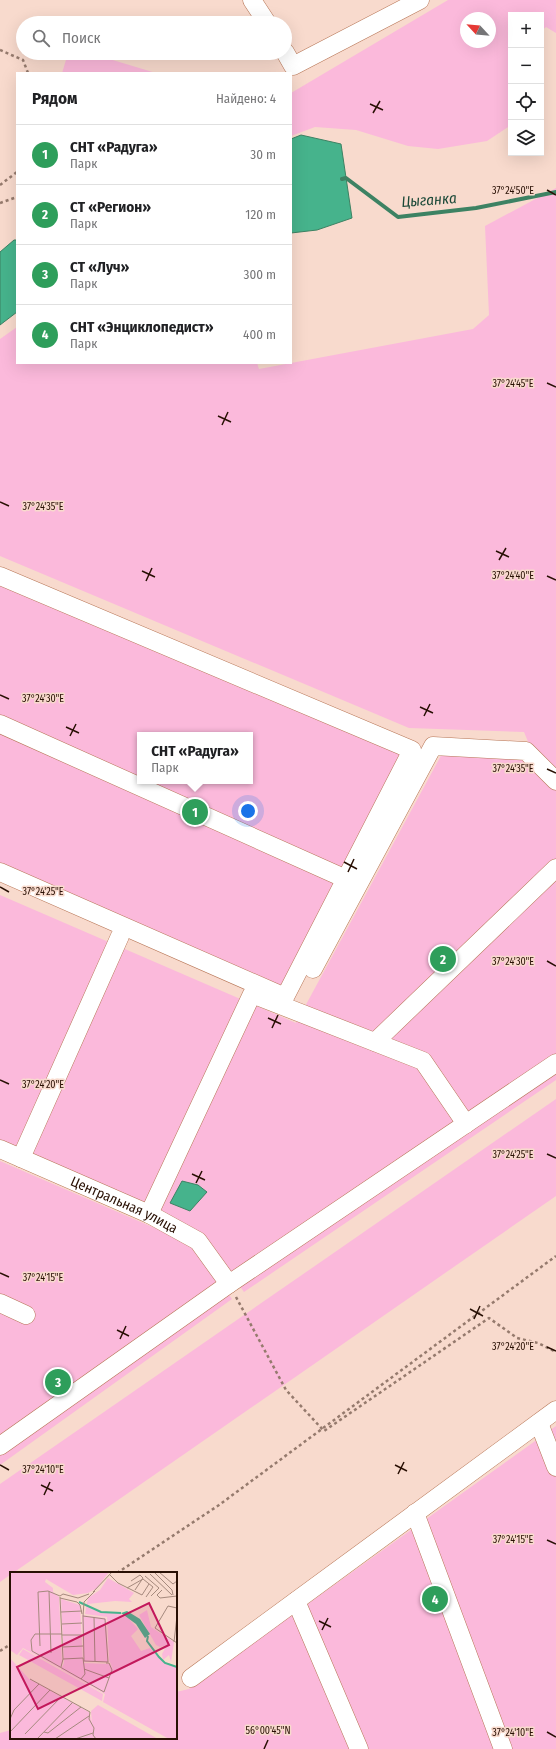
<!DOCTYPE html>
<html lang="ru">
<head>
<meta charset="utf-8">
<style>
	body { margin:0; font-family:"Fira Sans Condensed",sans-serif; background:#f2f2f2; color:#202124 }
	.controls { position:absolute; right:12px; top:12px; display:grid; overflow:hidden; border-radius:0px; box-shadow:0 4px 16px #0002 }
	.controls button { width:36px; height:36px; display:grid; place-items:center; padding:0; border:0; border-bottom:1px solid #e0e0e0; background:#fff; color:#202124; font:20px sans-serif }
	.compass { position:absolute; left:460px; top:12px; width:36px; height:36px; border-radius:50%; background:#fff; box-shadow:0 4px 16px #0002; rotate:296deg }
	.you { position:absolute; left:248px; top:811px; width:14px; height:14px; margin:-10px; border:3px solid #fff; border-radius:50%; background:#1a73e8; box-shadow:0 0 0 6px #1a73e833 }
	.badge { display:grid; place-items:center; width:26px; height:26px; border-radius:50%; background:#37738b; color:#fff; font-size:13px; font-weight:700 }
	.pin { position:absolute; translate:-50% -50%; border:2px solid #fff; box-shadow:0 1px 4px #0006 }
	.popup { position:absolute; left:137px; top:732px; width:116px; height:52px; box-sizing:border-box; display:grid; place-content:center; border-radius:0px; background:#fff; filter:drop-shadow(0 1px 3px #0005); font-size:13px; white-space:nowrap; color:#757577 }
	.popup b { font-size:15px; color:#202124 }
	.popup::after { content:''; position:absolute; left:50%; top:100%; margin-left:-8px; border:8px solid transparent; border-top-color:#fff }
	.list { margin:0; padding:0; list-style:none }
	h2 { display:flex; justify-content:space-between; align-items:center; height:52px; margin:0; padding:0 16px; font-size:17px }
	h2 small { font-size:13px; font-weight:400; color:#757577 }
	.list li { display:grid; grid-template-columns:26px 1fr auto; gap:12px; align-items:center; box-sizing:border-box; height:60px; padding:0 16px; border-top:1px solid #e0e0e0 }
	.list b { display:block; font-size:15px; white-space:nowrap }
	.list p { margin:0; font-size:13px; white-space:nowrap; color:#757577 }
	.list em { font-size:13px; font-style:normal; color:#757577 }
	.icon { flex:none; width:22px; height:22px; fill:none; stroke:currentColor; stroke-width:2; stroke-linecap:round; stroke-linejoin:round }
	.map { position:relative; flex:none; width:556px; height:1749px; overflow:hidden }
	.search { position:absolute; background:#fff; box-shadow:0 4px 16px #0002; left:16px; top:16px; width:276px; height:44px; display:flex; align-items:center; gap:10px; box-sizing:border-box; padding:0 14px; border-radius:22px; color:#757577; font-size:15px }
	.panel { position:absolute; background:#fff; box-shadow:0 4px 16px #0002; left:16px; top:72px; width:276px; height:292px; border-radius:0px }
	.map>svg:first-child { display:block }
	.green { fill:#fbb9db; fill-rule:evenodd }
	.water { fill:#46b38c; stroke:#3d8263 }
	.lines { fill:none; stroke-linecap:round; stroke-linejoin:round }
	.stream { stroke:#3d8263; stroke-width:4 }
	.minor-casing { stroke:#b77555; stroke-width:19 }
	.path { stroke:#957a6d; stroke-width:2.5; stroke-dasharray:3 3; stroke-linecap:butt }
	.minor { stroke:#fff; stroke-width:18 }
	.ticks { fill:none; stroke:#291004; stroke-width:1.5 }
	.labels { text-anchor:middle; dominant-baseline:central; stroke-width:3; stroke-linejoin:round; paint-order:stroke }
	.street-label { font-size:14px; fill:#291004; stroke:#f8dacd }
	.water-label { font-size:15px; font-style:italic; fill:#1a4837; stroke:#f8dacd }
	.inset-river { fill:none; stroke:#46b38c; stroke-width:2 }
	.inset-road { fill:none; stroke:#a5897d; stroke-width:1 }
	.view { fill:#c2185b; fill-opacity:0.15; stroke:#c2185b; stroke-width:2 }
	.inset-edge { fill:none; stroke:#291004; stroke-width:2 }
	.ticks-label { font-size:10px; text-anchor:middle; fill:#291004; stroke:#f8dacd; stroke-width:3; stroke-linejoin:round; paint-order:stroke }
</style>
</head>
<body>
<div class="map">
<svg width="556" height="1749" viewBox="0 0 556 1749">
	<rect width="100%" height="100%" fill="#f8dacd"/>
	<g class="green">
		<path d="M448,0H556V33L546,27L541,31V15H511V125L487,141L438,149L408,146L356,130L315,127L291,136V93ZM466,18H490V42H466Z"/>
		<path d="M96,55L156,73H62L66,60Z"/>
		<path d="M556,188V1080L244,1292L202,1233L0,1140V895L296,1023L450,739L529,744L524,732L409,728L0,556V339L17,327V363H257L259,369L473,329L489,315L485,226Z"/>
		<path d="M0,570L422,748L289,1004L0,876ZM140,735H250V781H140Z"/>
		<path d="M556,1099V1196L0,1582V1484Z"/>
		<path d="M0,1161L194,1245L232,1299L0,1465Z"/>
		<path d="M556,1426V1749H0V1733L11,1730V1738H176V1692L189,1689Z"/>
	</g>
	<g class="water">
		<path d="M301,135L341,144L352,218L317,230L291,233V139Z"/>
		<path d="M14,240H17V312L0,325V252Z"/>
		<path d="M182,1181L198,1185L207,1192L190,1211L170,1203Z"/>
	</g>
	<g class="lines">
		<path class="stream" d="M342,179L346,178L398,217L476,208L556,192"/>
		<defs>
			<g id="minor">
				<path d="M252,0L267,23"/>
				<path d="M285,52L293,66L420,0"/>
				<path d="M0,576L412,750L285,997L0,872"/>
				<path d="M0,724L346,879"/>
				<path d="M313,969L433,746L526,751L556,781"/>
				<path d="M375,1042L556,868"/>
				<path id="s1" d="M0,1149L149,1214L198,1241L229,1284"/>
				<path d="M21,1158L120,936"/>
				<path d="M149,1214L252,994L423,1061L466,1124"/>
				<path d="M0,1303L26,1315"/>
				<path d="M539,1423L556,1467"/>
				<path d="M0,1446L229,1284L556,1063"/>
				<path d="M415,1513L503,1749"/>
				<path d="M296,1601L359,1749"/>
				<path d="M191,1678L556,1410"/>
			</g>
		</defs>
		<use href="#minor" class="minor-casing"/>
		<g class="path">
			<path d="M0,50L23,60L28,73"/>
			<path d="M0,185L17,172"/>
			<path d="M0,203L17,197"/>
			<path d="M236,1297L286,1390L324,1431L489,1318L517,1338L538,1343L556,1352"/>
			<path d="M117,1573L219,1505L556,1256"/>
			<path d="M0,1651L11,1644"/>
		</g>
		<use href="#minor" class="minor"/>
	</g>
	<path class="ticks" d="M370,104L383,110M373,113L380,101M547,190L556,195M547,383L556,387M218,416L231,422M222,425L228,412M0,502L9,506M496,551L509,557M499,560L506,548M142,571L155,577M547,576L556,580M146,581L152,568M0,695L9,699M420,707L433,713M424,716L430,704M66,727L79,733M70,736L76,724M547,769L556,773M344,862L357,869M348,872L354,859M0,887L9,892M547,961L556,966M268,1018L281,1024M272,1028L278,1015M0,1080L9,1084M547,1154L556,1158M192,1174L205,1180M196,1183L202,1171M0,1273L9,1277M470,1309L483,1316M474,1319L480,1306M117,1330L129,1336M120,1339L126,1326M547,1347L556,1351M0,1465L9,1470M395,1465L407,1471M398,1474L404,1462M41,1485L53,1491M44,1495L50,1482M547,1540L556,1544M319,1621L331,1627M322,1630L328,1618M547,1732L556,1737M264,1749L268,1740"/>
	<g class="labels">
		<g class="street-label">
			<text stroke="none"><textPath href="#s1" startOffset="136">Центральная улица</textPath></text>
		</g>
		<g class="water-label">
			<text transform="translate(429 200) rotate(-4)">Цыганка</text>
		</g>
	</g>
	<g transform="translate(10 1572)">
		<rect width="167" height="167" fill="#f8dacd"/>
		<path d="M0,0H99L87,16L78,21L63,23L36,7L35,10L43,16V20L49,25L52,91L50,96L13,76L7,83L0,78ZM98,6L124,21L119,27L122,30L105,29L78,32L81,37L95,41H108L118,46L128,57L121,64L131,79L140,76L153,89L167,95V167H159L93,130L95,122L51,97L54,91L51,27L70,33L73,91L100,92L103,97L99,88L97,45L75,42L78,26L90,18ZM137,38L141,55L164,70L161,90L159,83L153,88L152,82L157,73L150,75L146,73L129,43ZM72,43L96,46L98,90H74ZM13,77L93,122L92,129L9,83ZM0,86L19,107L79,140L82,151L81,139L88,133L148,167H0Z" fill="#fbb9db"/>
		<path d="M117,39L130,47L140,62L135,66L126,52L111,41Z" fill="#46b38c"/>
		<path class="inset-river" d="M69,30L91,40L111,41M138,64L137,69L149,85L155,91L167,95"/>
		<path class="inset-road" d="M144,0L162,18L163,23M149,0L163,12L167,9M140,2L162,23M100,3L108,11L132,23L139,12M135,4L149,16L141,24M121,9L130,3L133,6M117,16L133,7L143,15L136,25M125,18L133,6M152,18L147,23L150,26L167,24M39,19L41,81M83,20L102,0M50,25L53,87L51,95M50,26L67,30L70,33L72,42M167,36L158,34L145,56L167,71M51,40L72,39M73,44L95,47L98,90L74,89L73,44L74,30L85,19M84,45L85,89M52,52L72,51M52,62H25L21,68L22,79L94,120L99,106L74,97M52,63H72M164,70L167,44M30,74L28,20L38,19L50,24L53,22L68,26L79,22M53,75L73,74M53,87L73,86L75,102L71,107M96,91H99L102,98L99,106M20,107L80,140L79,147L84,156L83,163L86,167M0,147L4,138L29,112M0,160L40,118M34,160L38,161L71,135M15,162L52,124M27,167L63,130M45,167L79,144M65,167L83,161"/>
		<path class="view" d="M139,31L159,73L28,137L7,95Z"/>
		<rect width="167" height="167" class="inset-edge"/>
	</g>
	<g class="ticks-label">
		<text x="513" y="194">37°24'50"E</text>
		<text x="513" y="387">37°24'45"E</text>
		<text x="43" y="510">37°24'35"E</text>
		<text x="513" y="579">37°24'40"E</text>
		<text x="43" y="702">37°24'30"E</text>
		<text x="513" y="772">37°24'35"E</text>
		<text x="43" y="895">37°24'25"E</text>
		<text x="513" y="965">37°24'30"E</text>
		<text x="43" y="1088">37°24'20"E</text>
		<text x="513" y="1158">37°24'25"E</text>
		<text x="43" y="1281">37°24'15"E</text>
		<text x="513" y="1350">37°24'20"E</text>
		<text x="43" y="1473">37°24'10"E</text>
		<text x="513" y="1543">37°24'15"E</text>
		<text x="268" y="1734">56°00'45"N</text>
		<text x="513" y="1736">37°24'10"E</text>
	</g>
</svg>
<div class="controls">
<button>+</button>
<button>−</button>
<button><svg class="icon" aria-label="locate" viewBox="0 0 24 24"><circle cx="12" cy="12" r="6"/><path d="M12 2v4M12 18v4M2 12h4M18 12h4"/></svg></button>
<button><svg class="icon" aria-label="layers" viewBox="0 0 24 24"><path d="M12 4l9 5-9 5-9-5zM3 14l9 5 9-5"/></svg></button>
</div>
<svg class="compass" viewBox="-18 -18 36 36"><path d="M0-13l5 13h-10z" fill="#e53935"/><path d="M0 13l5-13h-10z" fill="#757577"/></svg>
<div class="you"></div>
<div class="pin badge" style="left:195px;top:812px;background:#2e9e5b">1</div>
<div class="popup"><b>СНТ «Радуга»</b>Парк</div>
<div class="pin badge" style="left:443px;top:959px;background:#2e9e5b">2</div>
<div class="pin badge" style="left:58px;top:1382px;background:#2e9e5b">3</div>
<div class="pin badge" style="left:435px;top:1599px;background:#2e9e5b">4</div>
<div class="search"><svg class="icon" aria-label="search" viewBox="0 0 24 24"><circle cx="10" cy="10" r="6"/><path d="M15 15l6 6"/></svg>Поиск</div>
<section class="panel">
<h2>Рядом<small>Найдено: 4</small></h2>
<ul class="list">
<li><span class="badge" style="background:#2e9e5b">1</span><div><b>СНТ «Радуга»</b><p>Парк</p></div><em>30 m</em></li>
<li><span class="badge" style="background:#2e9e5b">2</span><div><b>СТ «Регион»</b><p>Парк</p></div><em>120 m</em></li>
<li><span class="badge" style="background:#2e9e5b">3</span><div><b>СТ «Луч»</b><p>Парк</p></div><em>300 m</em></li>
<li><span class="badge" style="background:#2e9e5b">4</span><div><b>СНТ «Энциклопедист»</b><p>Парк</p></div><em>400 m</em></li>
</ul>
</section>
</div>
</body>
</html>
